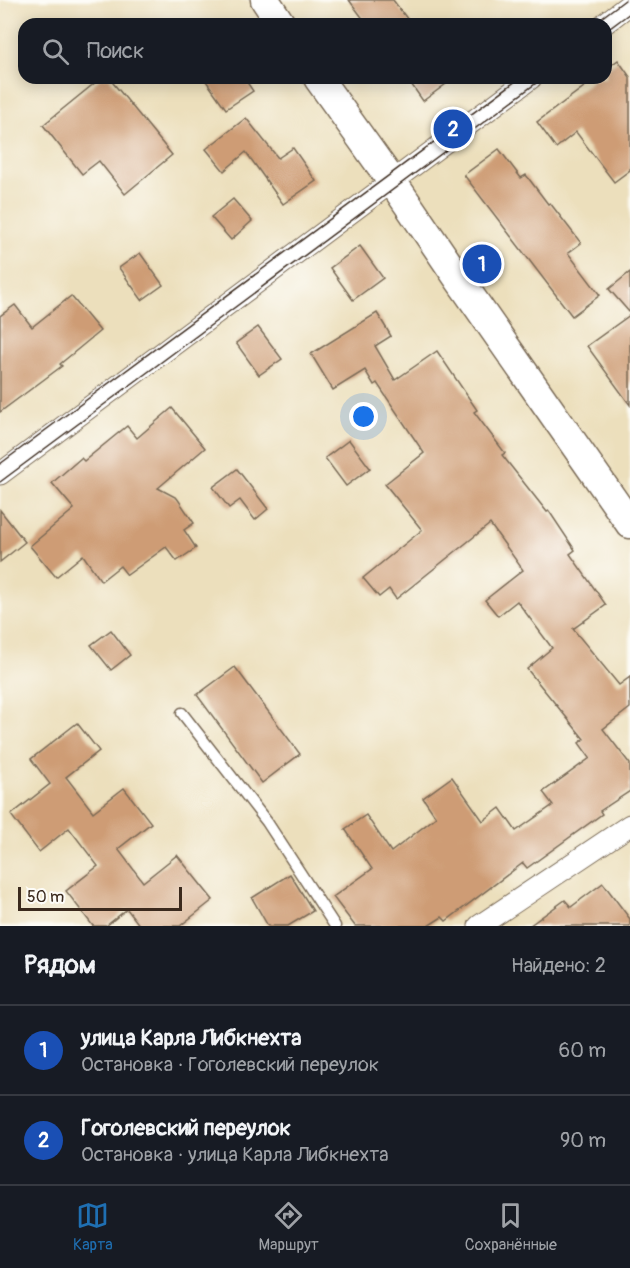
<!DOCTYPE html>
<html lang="ru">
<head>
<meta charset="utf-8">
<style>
	body { margin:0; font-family:Pangolin,sans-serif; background:#20242c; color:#f1f3f6 }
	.scale { position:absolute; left:18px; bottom:15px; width:164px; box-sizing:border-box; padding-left:6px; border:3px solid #3b2a1e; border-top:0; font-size:16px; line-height:21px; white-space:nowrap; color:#3b2a1e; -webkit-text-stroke:4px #fdfcf7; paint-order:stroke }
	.you { position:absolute; left:364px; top:417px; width:21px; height:21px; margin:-15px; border:4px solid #fff; border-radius:50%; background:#1a73e8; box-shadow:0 0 0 9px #1a73e833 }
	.badge { display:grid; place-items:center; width:39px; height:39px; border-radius:50%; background:#1f6fb2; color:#fff; font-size:20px; font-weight:700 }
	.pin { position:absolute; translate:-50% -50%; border:3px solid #fff; box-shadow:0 2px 6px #0006 }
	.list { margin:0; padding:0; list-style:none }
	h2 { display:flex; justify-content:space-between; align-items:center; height:78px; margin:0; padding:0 24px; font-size:26px }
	h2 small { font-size:20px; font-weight:400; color:#9ea1a6 }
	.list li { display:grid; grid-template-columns:39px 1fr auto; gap:18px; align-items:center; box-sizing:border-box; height:90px; padding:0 24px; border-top:2px solid #363941 }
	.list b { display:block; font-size:22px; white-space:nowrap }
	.list p { margin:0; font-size:20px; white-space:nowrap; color:#9ea1a6 }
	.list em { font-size:20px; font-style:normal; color:#9ea1a6 }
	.icon { flex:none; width:33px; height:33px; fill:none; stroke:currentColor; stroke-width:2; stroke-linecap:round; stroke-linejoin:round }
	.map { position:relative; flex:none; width:630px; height:926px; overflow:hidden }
	.search { position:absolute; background:#171b24; box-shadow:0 3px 15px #0003; left:18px; right:18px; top:18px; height:66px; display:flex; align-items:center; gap:15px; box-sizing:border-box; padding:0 21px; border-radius:18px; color:#9ea1a6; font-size:22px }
	.sheet { height:258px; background:#171b24 }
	nav { display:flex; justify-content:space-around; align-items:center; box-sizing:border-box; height:84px; border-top:2px solid #363941; background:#171b24; font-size:16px; color:#9ea1a6 }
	nav a { display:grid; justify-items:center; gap:3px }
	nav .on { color:#1f6fb2 }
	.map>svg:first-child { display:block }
	.building { fill:#ce9c75 }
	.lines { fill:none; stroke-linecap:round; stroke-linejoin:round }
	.lane-casing { stroke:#796955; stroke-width:13 }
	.street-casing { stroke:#796955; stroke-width:23 }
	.secondary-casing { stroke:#796955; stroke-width:31 }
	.lane { stroke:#fff; stroke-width:10 }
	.street { stroke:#fff; stroke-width:21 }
	.secondary { stroke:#fff; stroke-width:28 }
	.tram { stroke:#3b2a1e; stroke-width:1.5 }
</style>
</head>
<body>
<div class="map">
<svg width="630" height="926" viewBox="0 0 630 926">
	<rect width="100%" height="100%" fill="#fdfcf7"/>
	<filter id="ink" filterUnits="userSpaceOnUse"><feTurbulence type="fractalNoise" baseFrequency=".0167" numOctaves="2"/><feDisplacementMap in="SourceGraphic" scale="12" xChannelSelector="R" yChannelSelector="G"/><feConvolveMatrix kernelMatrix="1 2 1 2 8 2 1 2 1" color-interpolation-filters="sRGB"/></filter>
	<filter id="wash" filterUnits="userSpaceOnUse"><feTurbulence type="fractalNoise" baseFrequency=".008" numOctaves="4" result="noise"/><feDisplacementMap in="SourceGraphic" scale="24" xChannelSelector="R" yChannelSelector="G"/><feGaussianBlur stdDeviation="1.35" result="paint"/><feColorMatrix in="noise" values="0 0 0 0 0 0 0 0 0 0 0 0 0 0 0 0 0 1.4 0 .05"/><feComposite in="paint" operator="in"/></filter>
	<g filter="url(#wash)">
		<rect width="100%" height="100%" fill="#ecdfbc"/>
		<g id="blocks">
			<g class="building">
				<path d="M349,0H393L411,24H367Z"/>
				<path d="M618,60L630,77V170L614,182L576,132L556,148L537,122L596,78H606V69Z"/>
				<path d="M101,78H109L172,155L125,194L99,161L82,174L43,125Z"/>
				<path d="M204,78H244L253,91L226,109Z"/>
				<path d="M407,78H454L423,101Z"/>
				<path d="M246,118L278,158L293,148L316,181L283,204L246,152L224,171L206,149Z"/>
				<path d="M499,149L521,178L526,175L548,204L550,203L581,243L568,253L600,295L572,316L464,175Z"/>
				<path d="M233,199L252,221L231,240L211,217Z"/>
				<path d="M360,246L383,278L353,300L330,268Z"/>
				<path d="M140,253L163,285L142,300L119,268Z"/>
				<path d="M630,272V313L609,289Z"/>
				<path d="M71,296L100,331L60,364L62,366L0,412V316L15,305L32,327Z"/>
				<path d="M377,313L391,336L375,346L395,380L437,351L477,410L474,412L505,453L502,455L547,512L549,511L575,550L570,554L606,605L573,629L619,685L630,677V708L603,729L630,764V791L600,811L602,814L527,868L523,863L446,921L442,917L428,926H355L333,897L372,869L345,829L366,815L391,852L436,817L423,798L452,777L483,821L500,808L516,831L553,805L543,792L590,758L579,743L584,739L527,669L552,648L517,601L498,616L485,600L523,570L490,524L396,599L389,589L379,597L363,578L422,530L385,484L424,453L377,383L374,385L365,370L333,390L311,354Z"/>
				<path d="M630,315V405L587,346Z"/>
				<path d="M258,327L282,359L259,375L236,343Z"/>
				<path d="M172,408L205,448L158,488L177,498L194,523L184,530L196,548L177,561L166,547L127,575L120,566L101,581L83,555L56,577L30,546L74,509L52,483L81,458L84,461L127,426L137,438Z"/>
				<path d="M349,440L370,468L346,486L325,458Z"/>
				<path d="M237,469L268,509L255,520L240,500L229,508L213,487Z"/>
				<path d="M0,510L25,542L0,562Z"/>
				<path d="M111,630L130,655L111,670L91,645Z"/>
				<path d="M235,667L300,754L262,783L197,695Z"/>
				<path d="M77,723L99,751L66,777L93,812L124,788L151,823L118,849L143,882L177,855L213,900L180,926H140L127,909L106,926H93L66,891L98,866L69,828L39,852L11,815L50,784L31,759Z"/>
				<path d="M290,874L313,911L288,926H268L252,898Z"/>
				<path d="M603,883L630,919V926H529L565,900L571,907Z"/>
			</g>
		</g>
	</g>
	<g filter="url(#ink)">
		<use href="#blocks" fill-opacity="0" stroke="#796955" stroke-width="1.5"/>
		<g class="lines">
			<defs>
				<path id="lane" d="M182,713L267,822L335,926"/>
				<g id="street">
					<path d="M604,24L630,4"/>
					<path d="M0,474L531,78"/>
					<path d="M479,926L630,825"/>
				</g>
				<g id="secondary">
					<path d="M265,0L281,24"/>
					<path d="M318,78L396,187L460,281L630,524"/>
				</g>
			</defs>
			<use href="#lane" class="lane-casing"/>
			<use href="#street" class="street-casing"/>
			<use href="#secondary" class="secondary-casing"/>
			<use href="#lane" class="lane"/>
			<use href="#street" class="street"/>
			<use href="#secondary" class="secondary"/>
			<g class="tram">
				<path d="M593,24L625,0"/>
				<path d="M606,31L630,13"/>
				<path d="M0,464L520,78"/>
				<path d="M0,482L543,78"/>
			</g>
		</g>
	</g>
</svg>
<div class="scale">50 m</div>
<div class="you"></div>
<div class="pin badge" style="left:482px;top:264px;background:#1a4fb4">1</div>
<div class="pin badge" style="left:453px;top:129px;background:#1a4fb4">2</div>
<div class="search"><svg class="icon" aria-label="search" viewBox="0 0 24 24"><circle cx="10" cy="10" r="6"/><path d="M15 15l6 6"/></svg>Поиск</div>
</div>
<section class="sheet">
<h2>Рядом<small>Найдено: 2</small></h2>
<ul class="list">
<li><span class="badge" style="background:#1a4fb4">1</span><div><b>улица Карла Либкнехта</b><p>Остановка · Гоголевский переулок</p></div><em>60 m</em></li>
<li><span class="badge" style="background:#1a4fb4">2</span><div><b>Гоголевский переулок</b><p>Остановка · улица Карла Либкнехта</p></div><em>90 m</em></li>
</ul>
</section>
<nav>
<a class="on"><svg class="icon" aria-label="map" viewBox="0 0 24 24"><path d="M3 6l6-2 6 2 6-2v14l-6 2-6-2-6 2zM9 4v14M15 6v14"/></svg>Карта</a>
<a><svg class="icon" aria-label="directions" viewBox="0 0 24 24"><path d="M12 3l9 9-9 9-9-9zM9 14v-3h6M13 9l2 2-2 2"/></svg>Маршрут</a>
<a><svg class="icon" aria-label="saved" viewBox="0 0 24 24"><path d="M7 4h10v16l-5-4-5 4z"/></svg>Сохранённые</a>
</nav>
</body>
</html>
